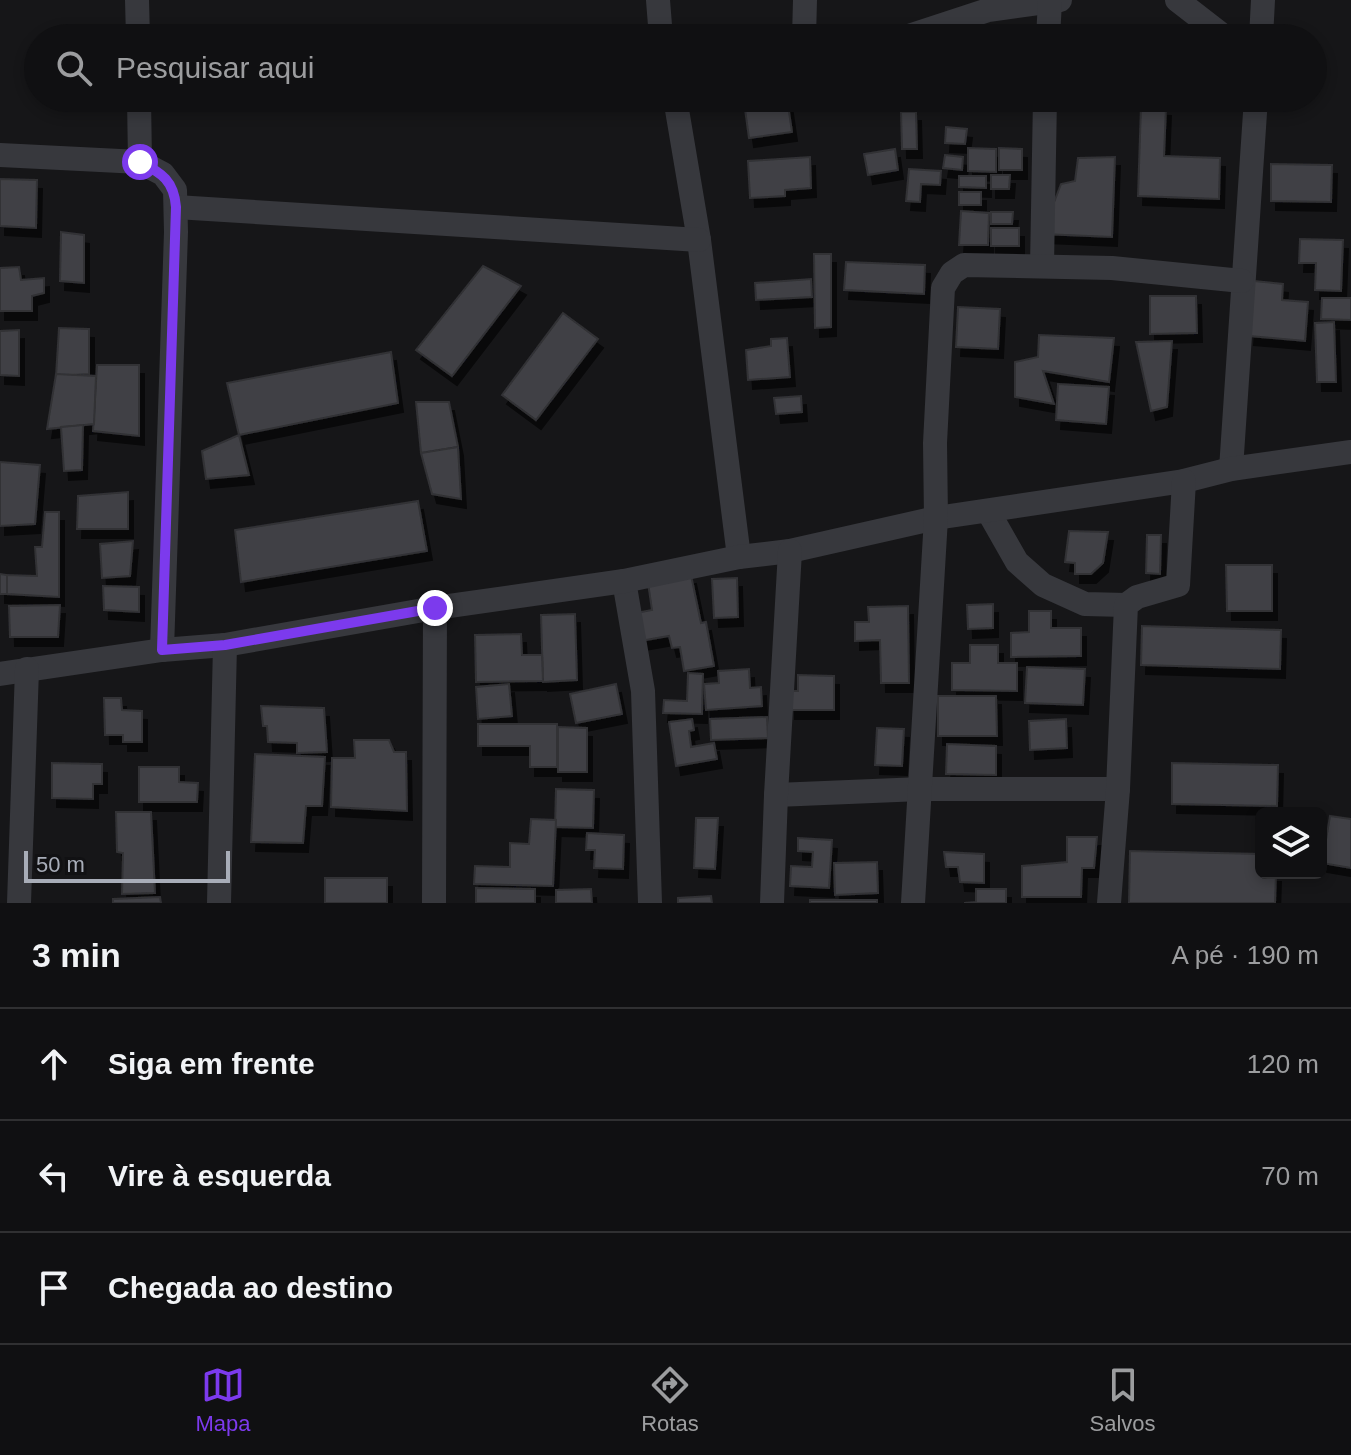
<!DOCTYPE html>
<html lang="pt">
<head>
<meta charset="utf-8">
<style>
	body { margin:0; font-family:Helvetica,sans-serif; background:#19191b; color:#f1f3f6 }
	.controls { position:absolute; right:24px; bottom:24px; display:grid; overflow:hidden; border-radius:12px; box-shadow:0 4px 12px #0003 }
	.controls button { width:72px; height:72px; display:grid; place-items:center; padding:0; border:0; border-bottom:2px solid #303032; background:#101012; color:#f1f3f6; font:40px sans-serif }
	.scale { position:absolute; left:24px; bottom:20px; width:206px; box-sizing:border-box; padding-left:8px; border:4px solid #a8adb8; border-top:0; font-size:22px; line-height:28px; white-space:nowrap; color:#a8adb8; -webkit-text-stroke:6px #111113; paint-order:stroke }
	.stop { position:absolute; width:24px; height:24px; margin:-18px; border:6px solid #7c3aed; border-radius:50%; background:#fff }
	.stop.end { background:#7c3aed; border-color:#fff; box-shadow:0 2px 8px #0008 }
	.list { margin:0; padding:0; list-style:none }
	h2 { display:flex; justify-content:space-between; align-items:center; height:104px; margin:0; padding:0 32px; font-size:34px }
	h2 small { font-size:26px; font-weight:400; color:#9c9d9f }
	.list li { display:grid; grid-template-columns:52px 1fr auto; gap:24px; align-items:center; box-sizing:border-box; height:112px; padding:0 32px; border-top:2px solid #303032 }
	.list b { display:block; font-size:30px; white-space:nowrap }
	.list em { font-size:26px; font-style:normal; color:#9c9d9f }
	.icon { flex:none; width:44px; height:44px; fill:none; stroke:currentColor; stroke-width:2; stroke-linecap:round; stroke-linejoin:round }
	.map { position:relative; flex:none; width:1351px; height:903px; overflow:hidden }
	.search { position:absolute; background:#101012; box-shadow:0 4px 12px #0003; left:24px; right:24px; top:24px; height:88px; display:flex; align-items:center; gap:20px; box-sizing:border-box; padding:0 28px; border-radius:44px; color:#9c9d9f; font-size:30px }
	.sheet { height:440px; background:#101012 }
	nav { display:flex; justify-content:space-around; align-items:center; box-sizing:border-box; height:112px; border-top:2px solid #303032; background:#101012; font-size:22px; color:#9c9d9f }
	nav a { display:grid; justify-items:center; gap:4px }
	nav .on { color:#7c3aed }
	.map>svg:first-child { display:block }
	.building { fill:#404145; stroke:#303034; stroke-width:2; filter:url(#shadow) }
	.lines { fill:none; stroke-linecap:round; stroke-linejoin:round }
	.minor { stroke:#37383d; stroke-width:24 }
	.route { stroke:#7c3aed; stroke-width:10 }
</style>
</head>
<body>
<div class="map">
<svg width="1351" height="903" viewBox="0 0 1351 903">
	<defs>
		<filter id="shadow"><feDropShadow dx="5" dy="9" stdDeviation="0" flood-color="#0009"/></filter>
	</defs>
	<rect width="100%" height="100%" fill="#161618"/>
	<g class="building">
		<path d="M770,98H787L792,132L749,138L744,102Z"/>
		<path d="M1141,106L1166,107L1164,156L1220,158L1219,199L1138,196Z"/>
		<path d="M901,112H916L917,149H902Z"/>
		<path d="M946,127L967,129L965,144L945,143Z"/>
		<path d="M968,148L996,149V172L968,171Z"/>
		<path d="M999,148L1022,149V170H999Z"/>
		<path d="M895,149L898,170L868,175L864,154Z"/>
		<path d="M945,155L963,157L962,170L943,168Z"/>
		<path d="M810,157L811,188L785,190V196L750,198L748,161Z"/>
		<path d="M1115,157L1112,237L1042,234L1061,184L1075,181L1078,158Z"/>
		<path d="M1271,164L1332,165L1331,202L1271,201Z"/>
		<path d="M909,169L941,171L940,185L921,184L920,202L906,201Z"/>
		<path d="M991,175H1010L1009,189H991Z"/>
		<path d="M959,176H986V188L959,187Z"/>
		<path d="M0,179L37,180L36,228L0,226Z"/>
		<rect x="959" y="192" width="22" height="13"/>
		<path d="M961,211L989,213L988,245H959Z"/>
		<path d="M991,212H1013L1012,224H991Z"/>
		<rect x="991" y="228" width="28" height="18"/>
		<path d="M61,232L84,235V283L60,281Z"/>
		<path d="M1300,239L1343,240L1341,291L1315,290L1316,263H1299Z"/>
		<path d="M814,254H831V327L815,328Z"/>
		<path d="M846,262L925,265L924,294L844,290Z"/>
		<path d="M483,266L521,286L452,376L416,350Z"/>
		<path d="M19,267L21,280L44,278V293L32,296V311H0V268Z"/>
		<path d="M811,279L812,297L756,300L755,283Z"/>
		<path d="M1254,281L1283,284L1282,300L1308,302L1305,341L1249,336Z"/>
		<path d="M1150,296H1196L1197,333L1150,334Z"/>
		<path d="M1322,298H1351V320L1321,319Z"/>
		<path d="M958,307L1000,309L998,349L956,347Z"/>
		<path d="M563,313L598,339L536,420L502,395Z"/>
		<path d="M1334,322L1336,382H1317L1315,323Z"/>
		<path d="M59,328L89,329V374L56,376Z"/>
		<path d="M19,330V376L0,375V331Z"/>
		<path d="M1039,335L1114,338L1109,382L1043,371L1054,404L1015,397V362L1038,357Z"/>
		<path d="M787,338L790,377L748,380L746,350L771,346V339Z"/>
		<path d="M1172,341L1167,407L1151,411L1136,342Z"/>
		<path d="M391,352L398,403L239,435L227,383Z"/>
		<path d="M97,365H139V436L93,431Z"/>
		<path d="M56,374L96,376L94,424L47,429Z"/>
		<path d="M1058,384L1109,387L1106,424L1056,420Z"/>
		<path d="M801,396L802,412L776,414L774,398Z"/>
		<path d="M416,402H449L458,447L421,453Z"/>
		<path d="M83,425L82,470L64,471L61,427Z"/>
		<path d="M239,435L249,475L206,479L202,451Z"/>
		<path d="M458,447L461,499L432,494L421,453Z"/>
		<path d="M0,462L40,465L35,524L0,526Z"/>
		<path d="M128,492V529H77L78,496Z"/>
		<path d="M418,501L427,551L241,582L235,530Z"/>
		<path d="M45,512H59V597L7,594V575L37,576L35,547H42Z"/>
		<path d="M1069,531L1108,532L1103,563L1091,574H1075V563L1065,562Z"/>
		<path d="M1147,535H1161L1160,574L1146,573Z"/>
		<path d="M133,541L130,576L102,578L100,544Z"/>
		<path d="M1226,565H1272V611H1227Z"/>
		<path d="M0,574L7,575V594H0Z"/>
		<path d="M691,575L701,623L706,622L714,666L684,671L680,647L672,648L669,636L640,641L636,613L652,610L648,583Z"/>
		<path d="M737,578L738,617L714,618L712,579Z"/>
		<path d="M103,586L139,587V612L104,610Z"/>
		<path d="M993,604V628L968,629L967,605Z"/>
		<path d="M60,605L58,637H10L9,606Z"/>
		<path d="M908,606L909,683H881L880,640L855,641V622H869L868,607Z"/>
		<path d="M1029,611H1051V628H1081V656L1011,657V633L1029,632Z"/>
		<path d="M575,614L577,680L543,682L541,615Z"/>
		<path d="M1142,626L1281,630L1280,669L1141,665Z"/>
		<path d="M521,634L522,655H542L543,681L476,682L475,635Z"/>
		<path d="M970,645H998V663H1017V691L952,690V663H970Z"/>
		<path d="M1027,667L1085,669L1083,705L1025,703Z"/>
		<path d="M749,669L750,688L761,687L762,706L706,710L704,684L719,683L718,671Z"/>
		<path d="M688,673L703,674L702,714L663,713L664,700L687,701Z"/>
		<path d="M798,675L834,676V710H790V691H798Z"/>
		<path d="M509,684L512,716L478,719L476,687Z"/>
		<path d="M616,684L622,714L576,723L570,694Z"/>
		<path d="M938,696H996L997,736H938Z"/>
		<path d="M104,698H121L122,710L142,711V742H123V735H105Z"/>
		<path d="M261,706L324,708L327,752L297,753V743L268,742L267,726H263Z"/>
		<path d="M767,717L768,738L711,740L710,719Z"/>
		<path d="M692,719L694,730L689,731L691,747L714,743L717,759L676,766L669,722Z"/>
		<path d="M1066,719L1067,748L1030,750L1029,721Z"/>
		<path d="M478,724H557V767H530V746H478Z"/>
		<path d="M558,727L587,728V772H558Z"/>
		<path d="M877,728L904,729L902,766L875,765Z"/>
		<path d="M354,740H389L394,752H406L407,811L331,807L332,758H355Z"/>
		<path d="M947,744L996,746V775L946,774Z"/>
		<path d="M255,754L325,757L322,806H306L303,843L251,842Z"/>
		<path d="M52,763L102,764V784H93V799L52,798Z"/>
		<path d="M1172,763L1278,765L1277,806L1172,804Z"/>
		<path d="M139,767H179V782L198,783L197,802H139Z"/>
		<path d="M556,789L594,790L593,828L555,827Z"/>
		<path d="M116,812H151L155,893L122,894L123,853L117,852Z"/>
		<path d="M1330,816L1351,819V868L1322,863Z"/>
		<path d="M696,818H718L715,869L694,868Z"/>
		<path d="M531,819L556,820L553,886L474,884L475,866L510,867V843L529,844Z"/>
		<path d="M587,833L624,835L623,869L594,868L595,850H586Z"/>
		<path d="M1067,837H1097L1094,868H1082L1081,897H1022V866L1067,862Z"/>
		<path d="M798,838L832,840L829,888L790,886L791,866L812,867L813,852L798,851Z"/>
		<path d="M1130,851L1261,854V873H1276L1275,903H1129Z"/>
		<path d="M944,852L984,854V883L960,882L958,867H946Z"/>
		<path d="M877,862L878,893L835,895L834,863Z"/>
		<rect x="325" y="878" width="62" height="25"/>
		<path d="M476,888L535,889V903H476Z"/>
		<path d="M591,889L592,903H556V890Z"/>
		<path d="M976,889H1006V903H964L976,902Z"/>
		<path d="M711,896L712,903H678V898Z"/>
		<path d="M160,897L161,903H113V899Z"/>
		<rect x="810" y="900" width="67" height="3"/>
	</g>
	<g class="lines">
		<g class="minor">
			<path d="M137,0L138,38"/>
			<path d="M658,0L661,38"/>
			<path d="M1177,0L1226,38"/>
			<path d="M804,38L805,0"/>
			<path d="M903,38L988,10L1060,0"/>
			<path d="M1048,38L1050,1"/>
			<path d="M1261,38L1263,0"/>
			<path d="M139,98L140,162"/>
			<path d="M675,98L699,240L739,557"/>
			<path d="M0,155L140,162L163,174L175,190L176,232L162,650"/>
			<path d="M176,207L699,240"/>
			<path d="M1042,266L1045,98"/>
			<path d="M1231,469L1256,98"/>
			<path d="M988,511L1017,562L1043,585L1085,604L1126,605"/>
			<path d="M624,581L643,691L650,903"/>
			<path d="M0,674L162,650L225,645L435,608L624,581L739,557L790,551L936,518L1184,481L1231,469L1351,452"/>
			<path d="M776,795L921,789H1118"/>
			<path d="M19,903L27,669"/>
			<path d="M219,903L225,645"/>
			<path d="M434,903L435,608"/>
			<path d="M772,903L776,795L790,551"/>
			<path d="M913,903L936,518L935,443L943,288L952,273L964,265L1112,268L1242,281"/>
			<path d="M1109,903L1118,789L1126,605L1137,597L1178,585L1184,481"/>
		</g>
	</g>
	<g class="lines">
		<path class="route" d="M140,162C162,173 174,181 176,207L162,650L225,645L435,608"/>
	</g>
</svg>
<div class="controls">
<button><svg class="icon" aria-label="layers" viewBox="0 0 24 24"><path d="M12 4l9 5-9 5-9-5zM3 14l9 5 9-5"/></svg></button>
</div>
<div class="scale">50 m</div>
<div class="stop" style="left:140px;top:162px"></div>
<div class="stop end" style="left:435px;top:608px"></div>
<div class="search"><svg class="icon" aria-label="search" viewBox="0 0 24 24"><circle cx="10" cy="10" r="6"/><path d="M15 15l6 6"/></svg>Pesquisar aqui</div>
</div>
<section class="sheet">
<h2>3 min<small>A pé · 190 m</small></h2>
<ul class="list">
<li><svg class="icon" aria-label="ahead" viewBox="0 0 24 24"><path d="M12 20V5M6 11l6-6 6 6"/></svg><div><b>Siga em frente</b></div><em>120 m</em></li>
<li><svg class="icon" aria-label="left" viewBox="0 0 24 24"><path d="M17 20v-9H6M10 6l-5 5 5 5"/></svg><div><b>Vire à esquerda</b></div><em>70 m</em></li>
<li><svg class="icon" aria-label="arrive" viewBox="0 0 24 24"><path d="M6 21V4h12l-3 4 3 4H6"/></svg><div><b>Chegada ao destino</b></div></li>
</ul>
</section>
<nav>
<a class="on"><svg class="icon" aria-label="map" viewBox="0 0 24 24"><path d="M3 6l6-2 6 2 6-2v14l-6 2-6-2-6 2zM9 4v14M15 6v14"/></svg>Mapa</a>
<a><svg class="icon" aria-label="directions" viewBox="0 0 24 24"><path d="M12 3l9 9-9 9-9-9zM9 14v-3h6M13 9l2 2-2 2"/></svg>Rotas</a>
<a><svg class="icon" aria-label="saved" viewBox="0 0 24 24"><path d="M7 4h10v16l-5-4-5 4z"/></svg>Salvos</a>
</nav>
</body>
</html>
